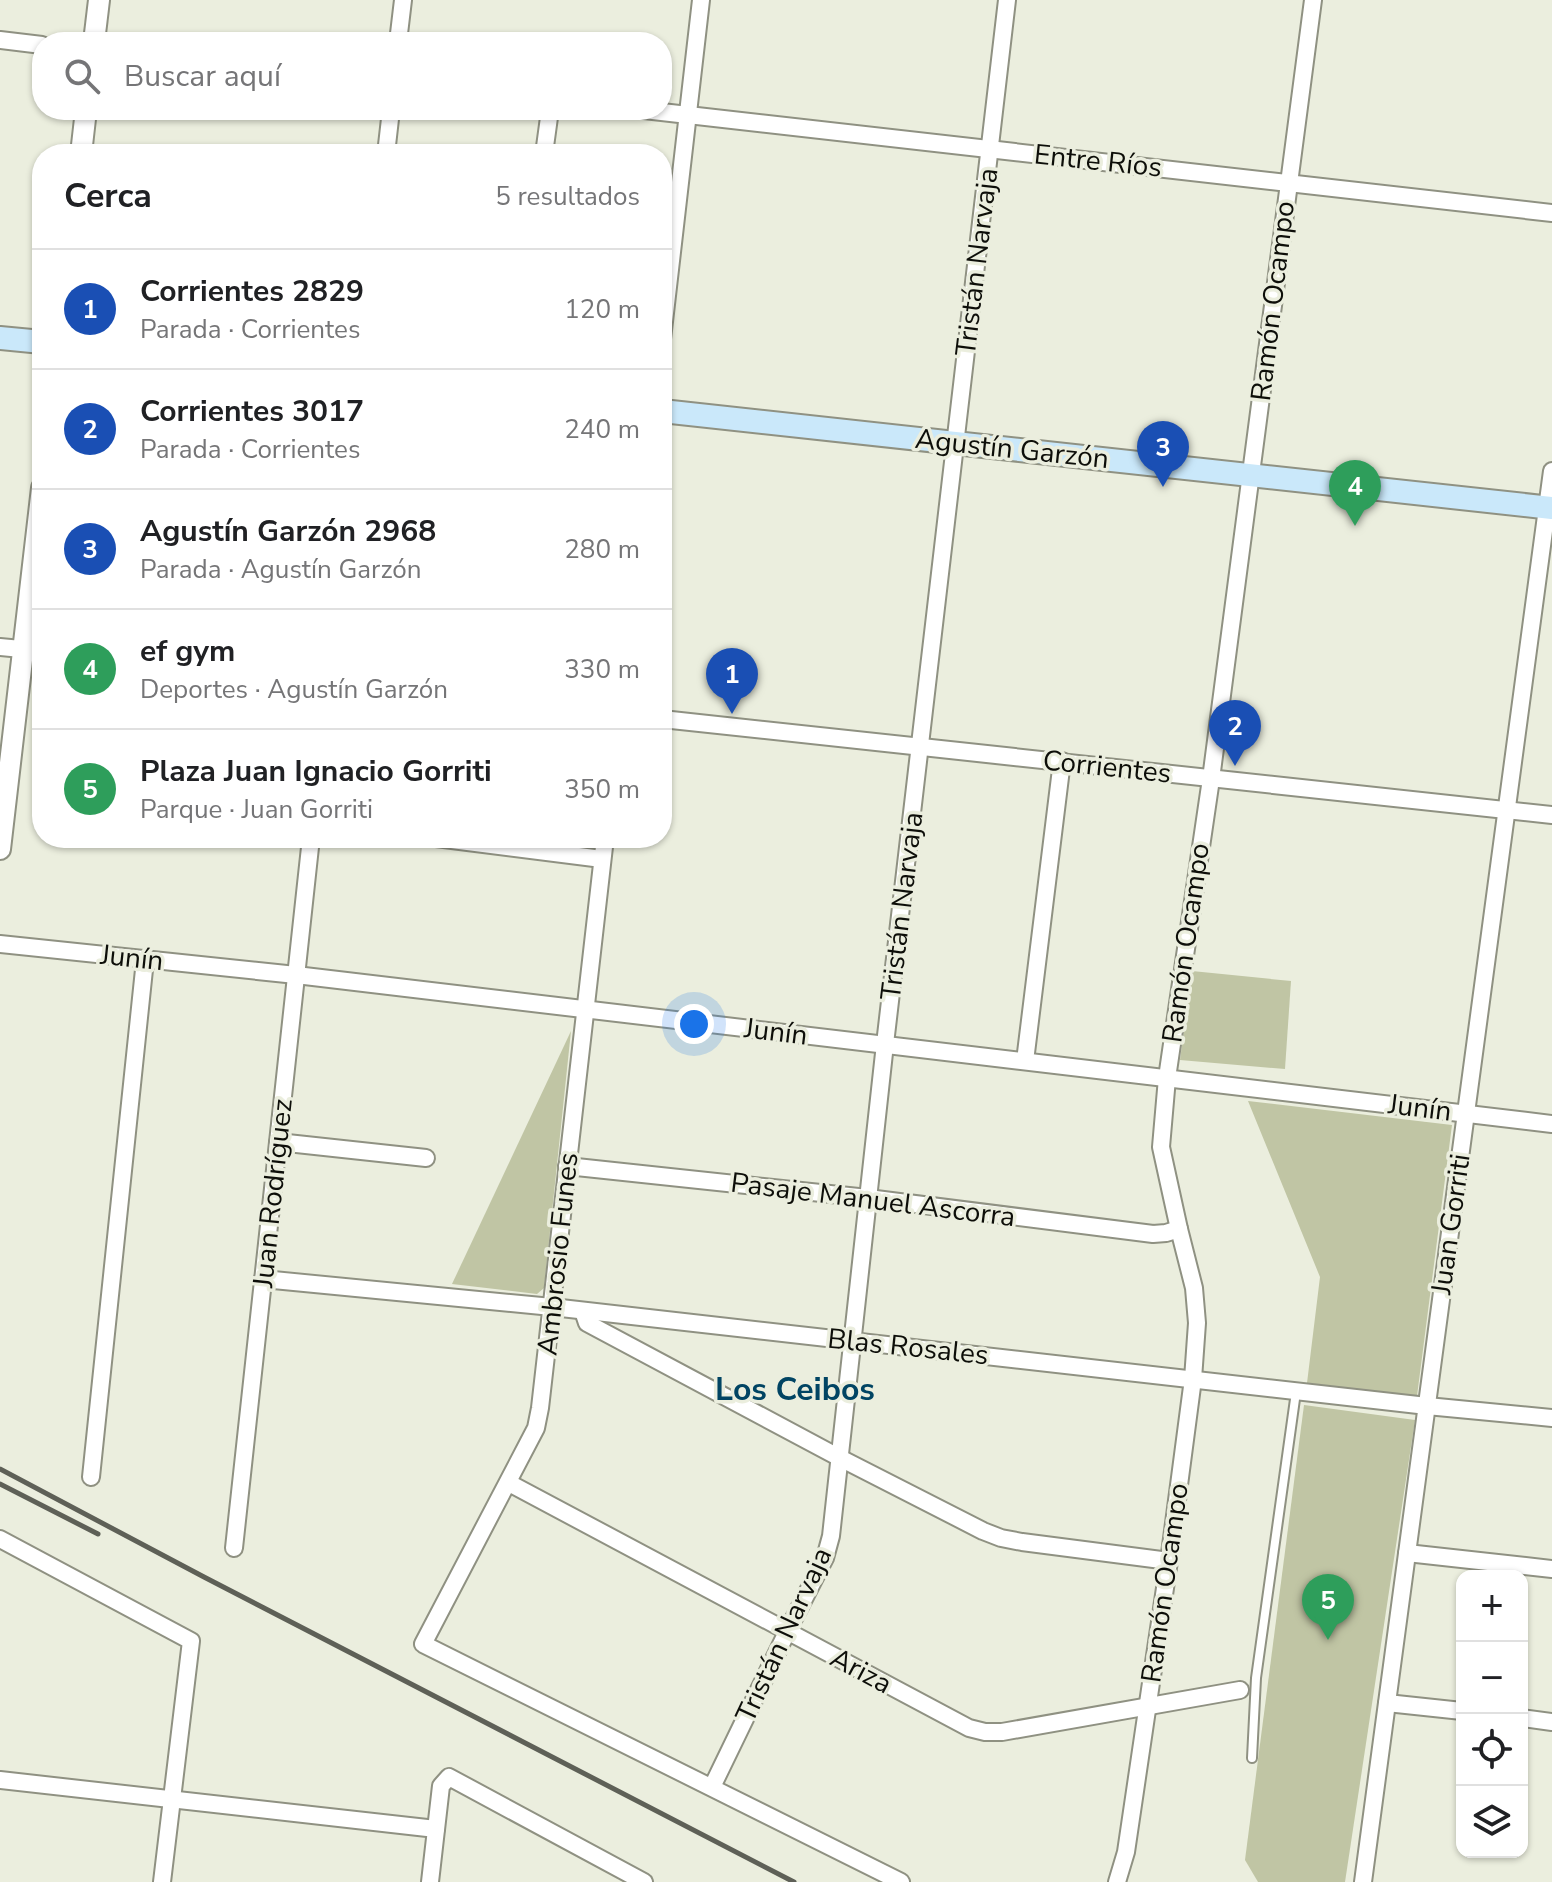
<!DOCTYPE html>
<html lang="es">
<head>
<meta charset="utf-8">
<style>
	body { margin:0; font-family:"Nunito Sans",sans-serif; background:#f2f2f2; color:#202124 }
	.controls { position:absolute; right:24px; bottom:24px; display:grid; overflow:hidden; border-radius:16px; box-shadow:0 2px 6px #0004 }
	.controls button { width:72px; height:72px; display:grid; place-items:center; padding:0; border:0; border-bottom:2px solid #e0e0e0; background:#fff; color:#202124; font:40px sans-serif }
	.you { position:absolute; left:694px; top:1024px; width:28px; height:28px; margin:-20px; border:6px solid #fff; border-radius:50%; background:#1a73e8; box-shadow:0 0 0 12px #1a73e833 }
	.badge { display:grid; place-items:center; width:52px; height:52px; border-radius:50%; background:#036a98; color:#fff; font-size:26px; font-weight:700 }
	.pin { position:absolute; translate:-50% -66px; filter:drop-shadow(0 2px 4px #0008) }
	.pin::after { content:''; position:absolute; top:42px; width:28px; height:24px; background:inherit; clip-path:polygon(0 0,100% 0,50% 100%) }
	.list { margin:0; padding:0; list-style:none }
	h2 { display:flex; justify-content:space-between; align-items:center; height:104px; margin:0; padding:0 32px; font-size:34px }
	h2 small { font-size:26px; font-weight:400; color:#757577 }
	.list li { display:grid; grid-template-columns:52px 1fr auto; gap:24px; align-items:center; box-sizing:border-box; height:120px; padding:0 32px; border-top:2px solid #e0e0e0 }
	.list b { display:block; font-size:30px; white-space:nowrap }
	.list p { margin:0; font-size:26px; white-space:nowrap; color:#757577 }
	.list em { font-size:26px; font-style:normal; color:#757577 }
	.icon { flex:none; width:44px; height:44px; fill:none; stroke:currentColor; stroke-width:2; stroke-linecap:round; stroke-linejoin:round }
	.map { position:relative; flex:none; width:1552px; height:1882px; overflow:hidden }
	.search { position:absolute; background:#fff; box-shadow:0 2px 6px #0004; left:32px; top:32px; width:640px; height:88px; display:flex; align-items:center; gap:20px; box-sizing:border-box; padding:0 28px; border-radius:32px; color:#757577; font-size:30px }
	.panel { position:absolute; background:#fff; box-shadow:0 2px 6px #0004; left:32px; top:144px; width:640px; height:704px; border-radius:32px }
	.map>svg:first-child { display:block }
	.green { fill:#c0c5a4 }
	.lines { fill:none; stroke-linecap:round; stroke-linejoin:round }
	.service-casing { stroke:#8f9182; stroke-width:12 }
	.minor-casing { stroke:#8f9182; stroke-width:20 }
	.tertiary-casing { stroke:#8f9182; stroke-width:24 }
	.secondary-casing { stroke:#8f9182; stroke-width:26 }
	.service { stroke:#fff; stroke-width:8 }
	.minor { stroke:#fff; stroke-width:16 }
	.tertiary { stroke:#fff; stroke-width:20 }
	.secondary { stroke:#cae8fa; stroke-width:22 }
	.rail { stroke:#5e6057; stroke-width:5 }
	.labels { text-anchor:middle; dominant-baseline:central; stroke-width:7; stroke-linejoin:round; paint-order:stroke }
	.street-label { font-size:28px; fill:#0d0e09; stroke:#ebeede }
	.quarter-label { font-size:32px; font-weight:bold; fill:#014463; stroke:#ebeede }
</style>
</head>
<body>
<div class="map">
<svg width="1552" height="1882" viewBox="0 0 1552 1882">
	<rect width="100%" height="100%" fill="#ebeede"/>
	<g class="green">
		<path d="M1192,971L1291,981L1285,1069L1180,1060Z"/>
		<path d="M571,1031L544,1288L537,1294L452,1284Z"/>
		<path d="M1248,1101L1452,1125L1417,1396L1307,1383L1320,1277Z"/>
		<path d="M1304,1405L1415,1420L1345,1882H1258L1245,1860Z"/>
	</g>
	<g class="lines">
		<defs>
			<path id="service" d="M1252,1758L1256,1678L1296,1392"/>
			<g id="minor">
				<path d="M0,40L42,45"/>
				<path d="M398,42L403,0"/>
				<path d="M644,110L1552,213"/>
				<path d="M386,154L391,110"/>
				<path d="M544,154L550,110"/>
				<path d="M662,339L701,0"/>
				<path d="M0,647L42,651"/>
				<path d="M662,719L1552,815"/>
				<path d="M436,838L602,859"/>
				<path d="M605,838L540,1408L536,1428L423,1644L901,1882"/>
				<path d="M0,944L296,975L1552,1124"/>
				<path d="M1025,1061L1062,761"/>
				<path d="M278,1142L426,1158"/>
				<path d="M567,1166L868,1198L1153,1234L1166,1233L1179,1229"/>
				<path d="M263,1279L552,1307L1427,1406L1552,1418"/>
				<path d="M583,1311L587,1323L840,1458L983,1531L1001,1538L1022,1542L1169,1561"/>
				<path d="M91,1477L145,960"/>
				<path d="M509,1483L969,1728L985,1732H1002L1240,1690"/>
				<path d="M0,1539L191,1641L162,1882"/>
				<path d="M234,1548L311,838"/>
				<path d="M1407,1553L1552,1569"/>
				<path d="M1387,1703L1462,1711"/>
				<path d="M1522,1718L1552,1722"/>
				<path d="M0,1780L436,1829"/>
				<path d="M712,1787L787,1632L825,1558L831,1536L885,1044L1007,0"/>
				<path d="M430,1882L441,1786L449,1777L644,1882"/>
				<path d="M1117,1882L1126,1852L1169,1561L1193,1379L1197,1323L1194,1288L1179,1229L1161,1147L1167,1078L1211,779L1313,0"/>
				<path d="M1363,1882L1552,471"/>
			</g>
			<g id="tertiary">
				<path d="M94,42L99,0"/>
				<path d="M81,154L86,110"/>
				<path d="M0,849L42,488"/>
			</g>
			<g id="secondary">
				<path d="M0,338L42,342"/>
				<path d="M662,411L1552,508"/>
			</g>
		</defs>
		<use href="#service" class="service-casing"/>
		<use href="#minor" class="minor-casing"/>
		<use href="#tertiary" class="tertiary-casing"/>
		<use href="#secondary" class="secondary-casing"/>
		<use href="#service" class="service"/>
		<use href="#minor" class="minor"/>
		<use href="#tertiary" class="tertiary"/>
		<use href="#secondary" class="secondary"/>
		<g class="rail">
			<path d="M0,1469L204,1577L794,1882"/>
			<path d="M0,1484L98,1534"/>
		</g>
	</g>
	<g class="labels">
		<g class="street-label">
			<text transform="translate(1098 161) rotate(6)">Entre Ríos</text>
			<text transform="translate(977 262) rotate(-83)">Tristán Narvaja</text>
			<text transform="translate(1273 301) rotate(-83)">Ramón Ocampo</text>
			<text transform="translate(1012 449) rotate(6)">Agustín Garzón</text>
			<text transform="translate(1107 767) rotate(6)">Corrientes</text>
			<text transform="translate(902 906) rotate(-83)">Tristán Narvaja</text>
			<text transform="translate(1186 943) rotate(-82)">Ramón Ocampo</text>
			<text transform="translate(132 958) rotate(6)">Junín</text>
			<text transform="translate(776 1032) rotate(7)">Junín</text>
			<text transform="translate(1420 1108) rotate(7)">Junín</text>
			<text transform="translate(273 1193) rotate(-84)">Juan Rodríguez</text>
			<text transform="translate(873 1200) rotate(7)">Pasaje Manuel Ascorra</text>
			<text transform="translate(1451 1224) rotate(-82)">Juan Gorriti</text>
			<text transform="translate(558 1254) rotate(-84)">Ambrosio Funes</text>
			<text transform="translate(908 1347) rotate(6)">Blas Rosales</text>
			<text transform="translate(1165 1583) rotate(-82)">Ramón Ocampo</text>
			<text transform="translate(784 1635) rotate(-65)">Tristán Narvaja</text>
			<text transform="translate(861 1671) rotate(28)">Ariza</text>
		</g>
		<g class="quarter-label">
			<text x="795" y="1389">Los Ceibos</text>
		</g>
	</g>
</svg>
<div class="controls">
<button>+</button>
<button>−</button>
<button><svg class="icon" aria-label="locate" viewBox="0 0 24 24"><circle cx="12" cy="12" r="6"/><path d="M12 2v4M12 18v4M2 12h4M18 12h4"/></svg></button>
<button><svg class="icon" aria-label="layers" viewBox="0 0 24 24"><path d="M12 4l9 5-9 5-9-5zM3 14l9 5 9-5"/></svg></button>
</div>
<div class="you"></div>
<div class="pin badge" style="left:732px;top:714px;background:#1a4fb4">1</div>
<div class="pin badge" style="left:1235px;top:766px;background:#1a4fb4">2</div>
<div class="pin badge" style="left:1163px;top:487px;background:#1a4fb4">3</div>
<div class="pin badge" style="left:1355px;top:526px;background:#2e9e5b">4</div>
<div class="pin badge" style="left:1328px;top:1640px;background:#2e9e5b">5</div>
<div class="search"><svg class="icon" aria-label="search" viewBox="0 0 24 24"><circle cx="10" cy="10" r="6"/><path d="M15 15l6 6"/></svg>Buscar aquí</div>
<section class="panel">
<h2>Cerca<small>5 resultados</small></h2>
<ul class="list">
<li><span class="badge" style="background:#1a4fb4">1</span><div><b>Corrientes 2829</b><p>Parada · Corrientes</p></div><em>120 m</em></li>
<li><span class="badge" style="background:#1a4fb4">2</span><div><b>Corrientes 3017</b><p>Parada · Corrientes</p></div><em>240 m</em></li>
<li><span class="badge" style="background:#1a4fb4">3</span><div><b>Agustín Garzón 2968</b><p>Parada · Agustín Garzón</p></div><em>280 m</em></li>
<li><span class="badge" style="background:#2e9e5b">4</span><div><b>ef gym</b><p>Deportes · Agustín Garzón</p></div><em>330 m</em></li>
<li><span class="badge" style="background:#2e9e5b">5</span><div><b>Plaza Juan Ignacio Gorriti</b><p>Parque · Juan Gorriti</p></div><em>350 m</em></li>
</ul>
</section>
</div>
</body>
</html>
